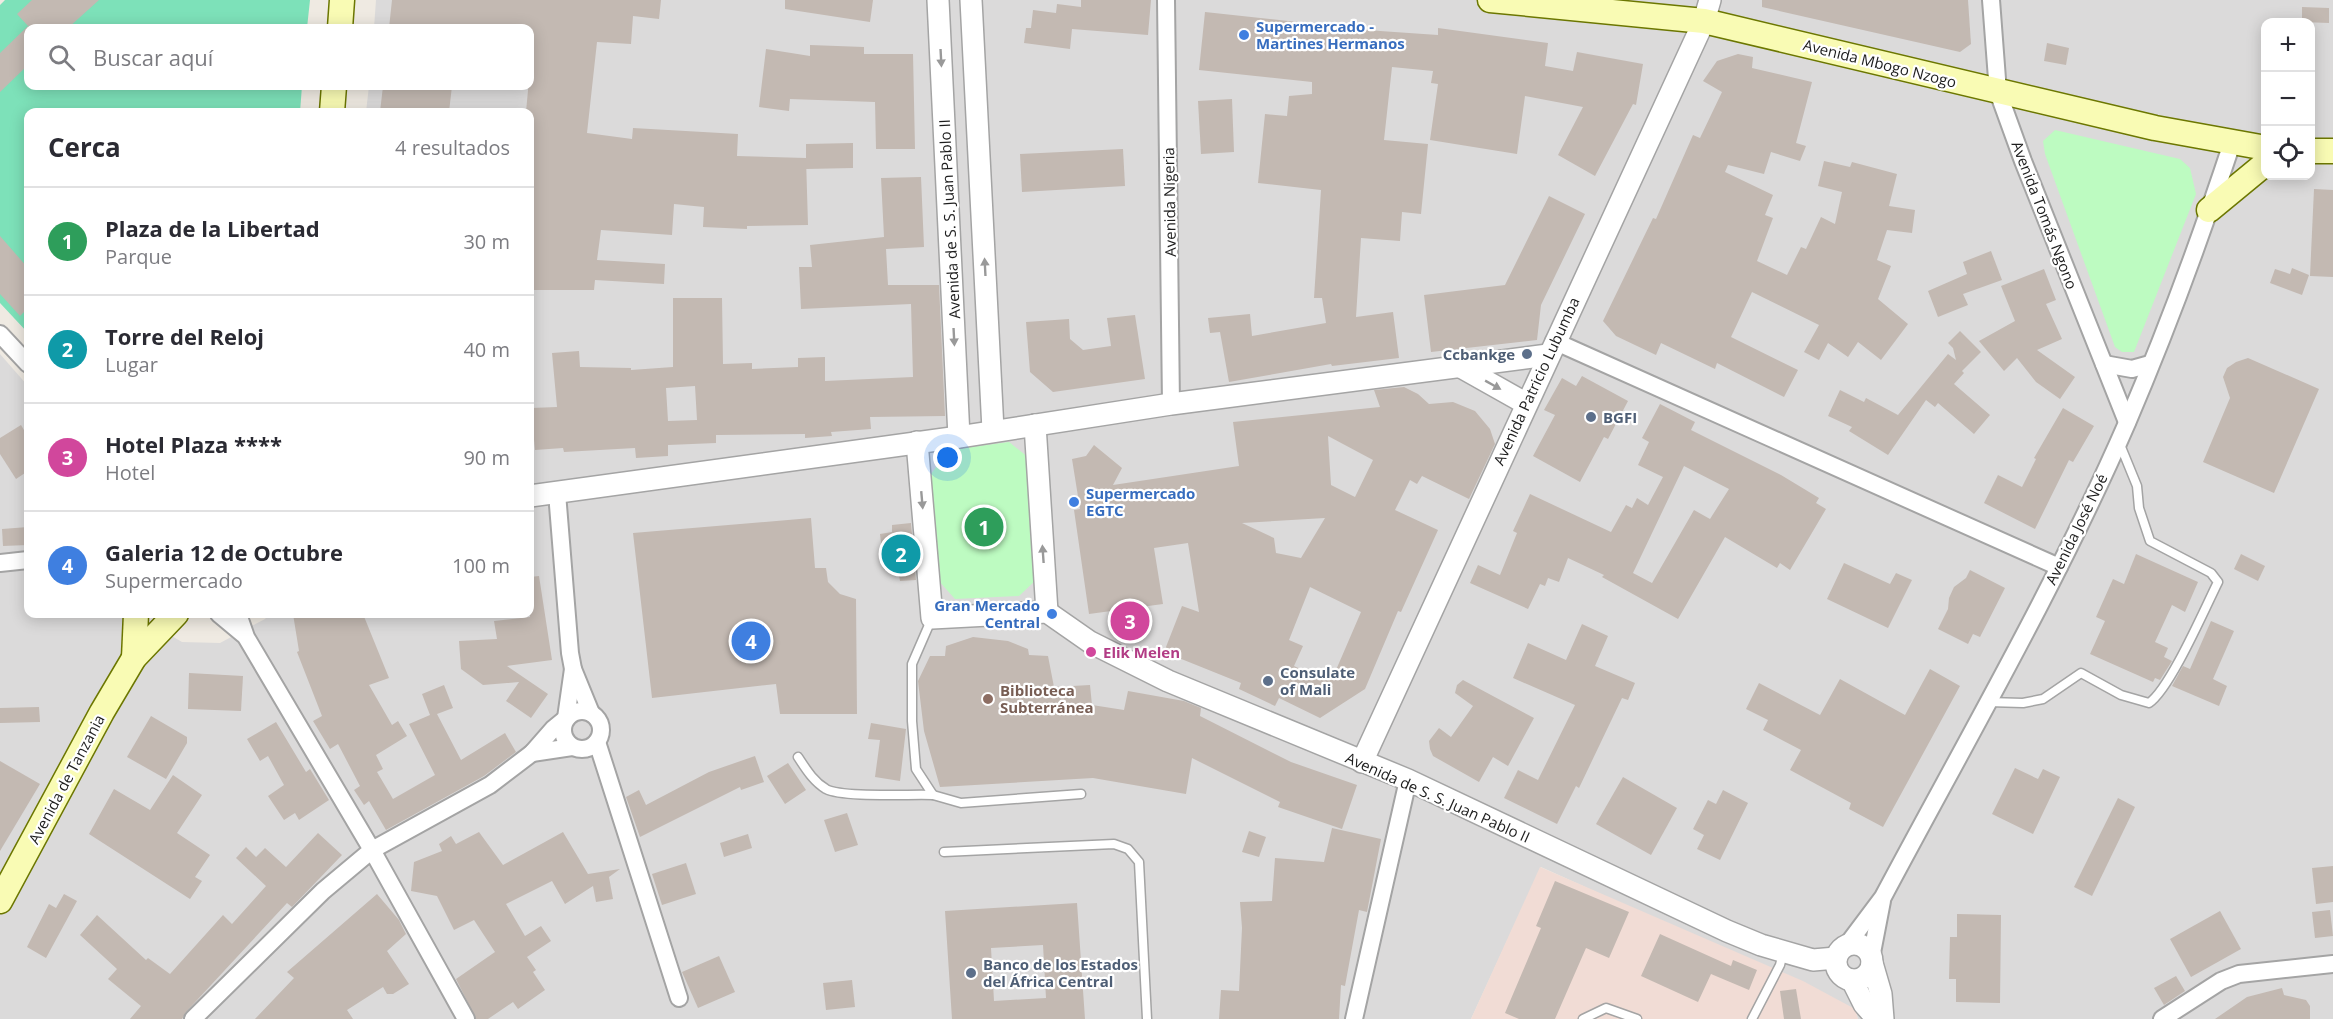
<!DOCTYPE html>
<html lang="es">
<head>
<meta charset="utf-8">
<style>
	body { margin:0; font-family:"Open Sans",sans-serif; background:#f2f2f3; color:#2b2b33 }
	.controls { position:absolute; right:18px; top:18px; display:grid; overflow:hidden; border-radius:12px; box-shadow:0 3px 15px #0003 }
	.controls button { width:54px; height:54px; display:grid; place-items:center; padding:0; border:0; border-bottom:2px solid #e1e1e2; background:#fff; color:#2b2b33; font:30px sans-serif }
	.you { position:absolute; left:948px; top:458px; width:21px; height:21px; margin:-15px; border:4px solid #fff; border-radius:50%; background:#1a73e8; box-shadow:0 0 0 9px #1a73e833 }
	.badge { display:grid; place-items:center; width:39px; height:39px; border-radius:50%; background:#b45309; color:#fff; font-size:20px; font-weight:700 }
	.pin { position:absolute; translate:-50% -50%; border:3px solid #fff; box-shadow:0 2px 6px #0006 }
	.list { margin:0; padding:0; list-style:none }
	h2 { display:flex; justify-content:space-between; align-items:center; height:78px; margin:0; padding:0 24px; font-size:26px }
	h2 small { font-size:20px; font-weight:400; color:#7c7c81 }
	.list li { display:grid; grid-template-columns:39px 1fr auto; gap:18px; align-items:center; box-sizing:border-box; height:108px; padding:0 24px; border-top:2px solid #e1e1e2 }
	.list b { display:block; font-size:22px; white-space:nowrap }
	.list p { margin:0; font-size:20px; white-space:nowrap; color:#7c7c81 }
	.list em { font-size:20px; font-style:normal; color:#7c7c81 }
	.icon { flex:none; width:33px; height:33px; fill:none; stroke:currentColor; stroke-width:2; stroke-linecap:round; stroke-linejoin:round }
	.map { position:relative; flex:none; width:2333px; height:1019px; overflow:hidden }
	.search { position:absolute; background:#fff; box-shadow:0 3px 15px #0003; left:24px; top:24px; width:510px; height:66px; display:flex; align-items:center; gap:15px; box-sizing:border-box; padding:0 21px; border-radius:12px; color:#7c7c81; font-size:22px }
	.panel { position:absolute; background:#fff; box-shadow:0 3px 15px #0003; left:24px; top:108px; width:510px; height:510px; border-radius:12px }
	.map>svg:first-child { display:block }
	.residential { fill:#dbdada; fill-rule:evenodd }
	.military { fill:#f1dcd5 }
	.park { fill:#bdfbc1 }
	.pitch { fill:#7de1b9 }
	.building { fill:#c3b9b2; fill-rule:evenodd }
	.lines { fill:none; stroke-linecap:round; stroke-linejoin:round }
	.service-casing { stroke:#a4a4a4; stroke-width:11 }
	.minor-casing { stroke:#a4a4a4; stroke-width:20 }
	.tertiary-casing { stroke:#a4a4a4; stroke-width:24 }
	.secondary-casing { stroke:#6c7701; stroke-width:27 }
	.service { stroke:#fff; stroke-width:8 }
	.minor { stroke:#fff; stroke-width:16 }
	.tertiary { stroke:#fff; stroke-width:21 }
	.secondary { stroke:#f9fbb4; stroke-width:24 }
	.oneway { fill:#999 }
	.shop-dot { fill:#3f7fe0; stroke:#fff; stroke-width:2 }
	.service-dot { fill:#5c6f8a; stroke:#fff; stroke-width:2 }
	.hotel-dot { fill:#d1479c; stroke:#fff; stroke-width:2 }
	.education-dot { fill:#8d6e63; stroke:#fff; stroke-width:2 }
	.labels { text-anchor:middle; dominant-baseline:central; stroke-width:4.5; stroke-linejoin:round; paint-order:stroke }
	.shop-label { font-size:15px; font-weight:bold; fill:#366cbe; stroke:#fff; text-anchor:start }
	.street-label { font-size:15px; fill:#1d1d1d; stroke:#fff }
	.service-label { font-size:15px; font-weight:bold; fill:#4e5e75; stroke:#fff; text-anchor:start }
	.hotel-label { font-size:15px; font-weight:bold; fill:#b23c85; stroke:#fff; text-anchor:start }
	.education-label { font-size:15px; font-weight:bold; fill:#785e54; stroke:#fff; text-anchor:start }
</style>
</head>
<body>
<div class="map">
<svg width="2333" height="1019" viewBox="0 0 2333 1019">
	<rect width="100%" height="100%" fill="#efeae2"/>
	<path class="residential" d="M376,0H2333V1019H1858L1855,1009L1541,867L1471,1019H0V354L28,386V614H134L182,642L220,643L265,619L269,614H530V112H366L369,86H530V28H374ZM2266,22H2310V176H2266Z"/>
	<path class="military" d="M1540,867L1803,981L1855,1009L1858,1019H1471Z"/>
	<g class="park">
		<path d="M2055,130L2180,159L2190,168L2196,194L2134,352H2122L2115,347L2045,154L2043,141Z"/>
		<path d="M1009,442L1029,458L1037,579L1019,596L955,599L938,580L931,474L949,450Z"/>
	</g>
	<path class="pitch" d="M5,0H310L307,28H28V86H302L300,112H28V333L0,303V5Z"/>
	<g class="building">
		<path d="M32,0H99L68,28H31L28,26V65L0,92V53L28,26L17,14Z"/>
		<path d="M392,0H661L659,19L633,16L631,44L597,42L587,133L632,139L633,128L738,134L737,156L806,158L808,225L747,226V229L703,227L704,207L674,204L672,235L601,230L597,260L665,264L664,284L595,280L594,290H530V112H526L531,58L530,28H389Z"/>
		<path d="M785,0H873L870,22L785,9Z"/>
		<path d="M1081,0H1151L1148,35L1072,29L1070,49L1024,43L1026,28H1031L1033,10L1056,13L1057,4L1081,7Z"/>
		<path d="M1762,0H1968L1971,44L1960,52L1762,7Z"/>
		<path d="M2302,7L2329,8V23L2302,22Z"/>
		<path d="M1205,12L1380,31L1438,35V28L1548,43L1545,66L1573,71L1577,52L1643,64L1636,105L1633,104L1595,176L1558,155L1583,107L1525,96L1517,154L1430,140L1438,84L1431,83L1433,71L1392,67L1384,140L1428,144L1421,214L1402,212L1400,241L1361,238L1356,317L1393,312L1399,358L1332,366L1331,364L1229,382L1220,332L1210,333L1208,318L1250,314L1252,336L1326,323L1322,298H1314L1321,190L1258,183L1265,114L1287,116L1289,96L1312,94V82L1199,70Z"/>
		<path d="M2047,43L2069,48L2066,65L2044,61Z"/>
		<path d="M810,45L864,47V54H913L915,149H876L875,102L790,99L789,111L759,107L766,49L810,56Z"/>
		<path d="M1738,54L1753,57L1752,68L1812,82L1796,143L1806,146L1800,161L1771,152L1764,174L1728,165L1725,172L1773,195L1765,215L1773,218L1757,261L1787,275L1801,247L1806,249L1821,217L1835,224L1842,192L1818,186L1824,161L1850,167L1852,162L1897,174L1889,206L1915,210L1912,233L1887,230L1877,260L1891,266L1878,299L1908,324L1881,360L1858,342L1848,357L1828,343L1819,360L1804,352L1819,325L1752,292L1731,337L1798,370L1784,397L1717,363L1715,369L1661,343L1656,355L1616,336L1603,321L1653,218L1656,219L1693,135L1700,138L1722,92L1703,81L1717,61Z"/>
		<path d="M383,86H452L449,112H380Z"/>
		<path d="M1232,99L1234,152L1201,154L1198,101Z"/>
		<path d="M853,143V168L806,169V144Z"/>
		<path d="M1123,149L1125,186L1022,192L1020,154Z"/>
		<path d="M921,177L924,247L886,249L888,285H939L945,416L870,417L871,429L831,432L832,436L805,438V434L716,435V443L668,445V456L636,458L635,448L564,452L563,448L535,450L531,408L557,407L552,353L579,351L580,367L631,368V370L673,367V298H722L723,364L752,363V369L798,367V358L825,357V381L913,377L911,304L801,309L799,267H812L810,245L884,237L881,178ZM695,386L697,420L668,421L666,388Z"/>
		<path d="M2314,189L2333,190V277L2310,276Z"/>
		<path d="M1549,196L1585,214L1541,305L1537,340L1431,352L1424,295L1505,285Z"/>
		<path d="M0,236L28,268V308L20,316L0,294Z"/>
		<path d="M1991,251L2002,280L1963,294L1968,305L1938,317L1928,291L1967,274L1963,262Z"/>
		<path d="M2292,268L2309,275L2302,295L2270,283L2275,269L2290,274Z"/>
		<path d="M2044,269L2056,300L2046,304L2062,339L2037,350L2075,377L2060,399L2036,382L2017,358L2004,371L1979,341L2015,321L2001,286Z"/>
		<path d="M1135,315L1145,379L1053,392L1030,372L1026,322L1069,319L1070,339L1083,350L1111,346L1107,318Z"/>
		<path d="M1960,331L1981,352L1962,371L1964,373L1954,384L1990,415L1974,434L1938,403L1935,407L1926,400L1888,455L1849,431L1852,427L1828,416L1840,390L1864,402L1866,398L1898,415L1948,354L1956,360L1953,348L1948,343Z"/>
		<path d="M2248,358L2319,389L2274,493L2203,462L2230,398L2223,377L2227,368L2236,362Z"/>
		<path d="M1582,376L1628,401L1608,439L1604,437L1580,482L1533,456L1555,415L1544,410L1562,378L1576,386Z"/>
		<path d="M1404,387L1418,394L1429,404L1453,402L1475,411L1490,429L1495,444L1469,499L1422,476L1417,484L1410,480L1395,510L1438,530L1401,612L1398,611L1365,689L1320,718L1279,698L1275,706L1239,689L1241,683L1164,652L1182,606L1199,612L1188,543L1154,548L1163,604L1089,614L1074,510L1080,509L1072,459L1086,456L1094,445L1122,468L1113,485L1239,466L1233,422L1380,407L1374,390ZM1328,436L1373,460L1355,497L1331,485ZM1325,518L1301,558L1276,553L1274,538L1242,523ZM1310,587L1361,612L1336,670L1323,680L1294,666L1303,646L1289,640Z"/>
		<path d="M1660,404L1695,422L1691,430L1781,475L1819,498L1816,503L1826,509L1790,570L1780,563L1777,568L1725,537L1678,619L1602,577L1604,575L1568,558L1559,582L1548,578L1545,586L1540,584L1528,609L1470,583L1478,565L1500,575L1517,533L1513,531L1530,494L1611,532L1626,505L1632,508L1637,498L1648,505L1663,477L1638,465L1649,442L1642,438ZM1684,466L1729,489L1710,519L1694,510L1652,583L1633,573Z"/>
		<path d="M2063,408L2094,426L2073,462L2069,460L2035,529L1984,503L1998,475L2022,487L2036,459L2034,458Z"/>
		<path d="M21,425L28,437V471L16,479L0,454V438Z"/>
		<path d="M811,518L815,568H826L828,582L840,594L856,599L857,714H780L776,684L652,698L633,533Z"/>
		<path d="M911,523L916,580L900,581L898,569L884,570L880,534L892,532V525Z"/>
		<path d="M28,527V545L3,546L2,529Z"/>
		<path d="M2136,554L2198,582L2185,612L2172,605L2155,642L2168,648L2164,657L2172,661L2160,680L2155,678L2153,682L2090,654L2105,621L2096,617L2113,579L2124,584Z"/>
		<path d="M2241,554L2265,566L2258,581L2234,569Z"/>
		<path d="M1844,563L1890,584L1896,573L1912,580L1888,628L1827,599Z"/>
		<path d="M1970,570L2005,588L1980,637L1973,634L1968,644L1938,629L1948,609L1949,598L1954,587L1966,578Z"/>
		<path d="M539,576L552,660L507,666L548,694L531,718L506,701L519,682L483,685L461,669L459,641L497,639L494,621L530,617V577Z"/>
		<path d="M293,614H363L389,678L369,685L392,725L398,721L407,736L376,755L383,769L377,772L393,799L435,775L409,724L430,715L422,694L444,685L453,708L437,714L461,760L505,733L516,752L484,776L386,830L369,801L364,805L354,790L360,786L338,744L330,749L313,721L322,716L297,652L299,651Z"/>
		<path d="M2211,621L2234,631L2213,679L2227,686L2219,706L2172,686L2183,666L2190,669Z"/>
		<path d="M1582,624L1608,636L1595,666L1635,683L1628,700L1622,698L1579,788L1576,786L1557,824L1504,798L1518,770L1538,780L1575,705L1513,678L1528,643L1566,660Z"/>
		<path d="M973,637L1008,641L1028,649L1029,655L1048,656L1054,687L1090,685L1092,705L1124,710L1128,691L1184,701L1201,708L1200,716L1291,762L1357,785L1342,829L1278,807L1280,802L1192,758L1186,794L1093,778L940,787L924,731L918,681L930,656H945L946,646Z"/>
		<path d="M1930,669L1960,686L1883,827L1849,809L1851,803L1790,770L1801,750L1763,730L1768,720L1746,709L1759,683L1820,715L1840,679L1905,715Z"/>
		<path d="M189,673L243,676L241,711L188,709Z"/>
		<path d="M1463,680L1534,718L1508,766L1493,757L1479,782L1433,756L1430,749L1429,741L1439,728L1451,737L1473,706L1455,693L1457,685Z"/>
		<path d="M39,707L40,722L0,723V708Z"/>
		<path d="M151,716L187,737V743L166,779L127,757Z"/>
		<path d="M276,722L306,772L310,769L329,800L299,820L295,813L284,820L268,796L284,785L268,756L260,761L247,739Z"/>
		<path d="M871,723L906,729L900,781L875,777L880,740L868,739Z"/>
		<path d="M755,756L764,782L741,790L740,787L640,837L626,797L639,790L646,805L709,772Z"/>
		<path d="M0,761L40,784L0,851Z"/>
		<path d="M788,763L806,790L785,804L767,776Z"/>
		<path d="M2015,768L2038,779L2043,769L2060,777L2033,834L1992,814Z"/>
		<path d="M173,775L202,795L177,833L210,855L195,877L202,881L190,899L89,834L114,789L150,810Z"/>
		<path d="M1623,777L1677,808L1651,855L1596,824Z"/>
		<path d="M1723,790L1748,803L1720,860L1697,849L1704,835L1693,829L1708,800L1716,804Z"/>
		<path d="M2118,798L2135,807L2092,896L2074,887Z"/>
		<path d="M847,813L858,845L835,852L824,820Z"/>
		<path d="M1332,828L1381,839L1367,912L1359,910L1345,986L1341,985L1339,1019H1219L1221,990L1239,991L1242,928L1240,902L1272,901L1275,858L1324,862Z"/>
		<path d="M1249,831L1266,837L1259,857L1242,852Z"/>
		<path d="M479,832L503,865L563,832L588,874L620,869L609,877L613,899L596,902L593,886L565,904L552,881L506,904L525,936L541,926L551,941L527,957L536,970L533,972L545,990L518,1009L513,1002L488,1019H476L456,979L495,952L474,920L454,930L437,896L411,891L414,862L442,851L439,844L451,836L456,844Z"/>
		<path d="M318,833L342,855L292,907L287,903L186,1012L182,1019H130L141,1006L108,979L117,969L80,935L97,915L146,960L148,958L170,974L223,915L232,924L266,886L236,858L246,847L256,857L265,848L286,867Z"/>
		<path d="M748,834L752,848L724,857L720,843Z"/>
		<path d="M686,863L696,894L662,905L652,874Z"/>
		<path d="M2333,866V902L2316,904L2312,868Z"/>
		<path d="M1555,881L1629,912L1609,958L1586,948L1555,1019H1519L1505,1013L1541,928L1536,926Z"/>
		<path d="M64,894L77,901L46,958L27,947L49,904L56,908Z"/>
		<path d="M377,894L399,920L406,934L387,951L409,984L393,994H387L383,987L347,1010L353,1019H255L294,978L287,972Z"/>
		<path d="M1077,903L1085,1019H952L945,911ZM1043,945L1046,998L994,1001L991,948Z"/>
		<path d="M2330,910L2333,936L2315,938L2312,912Z"/>
		<path d="M2220,911L2241,949L2191,977L2170,939Z"/>
		<path d="M1957,914L2001,915L2000,1003L1956,1002V979H1949L1950,937H1957Z"/>
		<path d="M1660,934L1731,966L1733,960L1757,970L1749,990L1711,974L1698,1002L1641,976Z"/>
		<path d="M719,956L735,992L698,1008L682,972Z"/>
		<path d="M2176,976L2185,991L2164,1005L2154,988Z"/>
		<path d="M852,980L855,1007L826,1010L823,983Z"/>
		<path d="M2282,988L2284,995L2306,1000L2310,1006V1019H2215L2247,997Z"/>
		<path d="M1796,989L1801,1019H1784L1780,991Z"/>
	</g>
	<g class="lines">
		<defs>
			<g id="service">
				<path d="M932,618L912,664V721L916,769L933,795L961,803L1081,794"/>
				<path d="M1988,702L2023,703L2043,699L2081,673L2121,695L2149,703C2170,689 2205,608 2218,582L2211,573L2150,541L2139,508L2137,486L2119,442"/>
				<path d="M798,757C806,769 813,781 826,789C843,798 911,794 933,795"/>
				<path d="M944,852L1114,844L1128,849L1139,862L1147,1019"/>
				<path d="M1583,1019L1606,1008L1637,1019"/>
				<path d="M1752,1019L1780,965L1783,953"/>
			</g>
			<g id="minor">
				<path d="M1166,0L1171,404"/>
				<path d="M1991,0L1998,92L2023,161L2127,422"/>
				<path d="M0,334L28,364"/>
				<path d="M1554,341L2059,567"/>
				<path d="M2104,364L2132,369L2150,364"/>
				<path d="M557,493L570,653L573,669L591,713"/>
				<path d="M0,563L28,560"/>
				<path d="M219,614L243,634"/>
				<circle cx="582" cy="730" r="19"/>
				<path d="M566,718L573,669"/>
				<path d="M597,742L679,998"/>
				<path d="M532,753L572,747"/>
				<path d="M1847,945L1883,897C1966,741 2056,586 2127,423C2166,332 2201,237 2232,143"/>
				<path d="M1871,958L1882,901"/>
				<path d="M193,1019L323,891L372,850L246,637L238,614"/>
				<path d="M466,1019L372,850L490,785L532,753L553,729L564,720"/>
				<path d="M1354,1019L1408,780"/>
				<path d="M2162,1019L2221,981L2239,974L2333,964"/>
			</g>
			<g id="tertiary">
				<path d="M938,0L959,437"/>
				<path d="M971,0L993,430"/>
				<path d="M1461,367L1525,403"/>
				<path d="M1035,425L1047,612"/>
				<path d="M917,442L932,618L1047,612L1090,642L1168,681L1408,780L1727,931L1761,945L1813,960L1836,958"/>
				<path d="M530,496L959,437L1171,404L1548,355"/>
				<path d="M1362,762L1704,21L1710,0"/>
				<circle cx="1854" cy="962" r="18"/>
				<path d="M1872,963L1881,994L1883,1019"/>
				<path d="M1852,980L1864,1004L1877,1019"/>
			</g>
			<g id="secondary">
				<path d="M1490,0L1704,21L2155,128L2266,148"/>
				<path d="M340,28L342,0"/>
				<path d="M332,112L334,86"/>
				<path d="M2310,151H2333"/>
				<path d="M2209,210L2266,163"/>
				<path d="M134,658L136,614"/>
				<path d="M0,901L102,712L134,658L176,614"/>
			</g>
		</defs>
		<use href="#service" class="service-casing"/>
		<use href="#minor" class="minor-casing"/>
		<use href="#tertiary" class="tertiary-casing"/>
		<use href="#secondary" class="secondary-casing"/>
		<use href="#service" class="service"/>
		<use href="#minor" class="minor"/>
		<use href="#tertiary" class="tertiary"/>
		<use href="#secondary" class="secondary"/>
	</g>
	<defs><path id="oneway-solid" d="M-6-.8H1V-3.2L6.5 0L1 3.2V.8H-6Z" transform="scale(1.5)"/></defs>
	<g class="oneway">
		<use href="#oneway-solid" transform="translate(941 58) rotate(87)"/>
		<use href="#oneway-solid" transform="translate(985 267) rotate(-93)"/>
		<use href="#oneway-solid" transform="translate(954 337) rotate(87)"/>
		<use href="#oneway-solid" transform="translate(1493 385) rotate(29)"/>
		<use href="#oneway-solid" transform="translate(922 500) rotate(85)"/>
		<use href="#oneway-solid" transform="translate(1043 554) rotate(-94)"/>
	</g>
	<g class="shop-dot">
		<circle cx="1244" cy="35" r="6"/>
		<circle cx="1074" cy="502" r="6"/>
		<circle cx="1052" cy="614" r="6"/>
	</g>
	<g class="service-dot">
		<circle cx="1527" cy="354" r="6"/>
		<circle cx="1591" cy="417" r="6"/>
		<circle cx="1268" cy="681" r="6"/>
		<circle cx="971" cy="973" r="6"/>
	</g>
	<circle class="hotel-dot" cx="1091" cy="652" r="6"/>
	<circle class="education-dot" cx="988" cy="699" r="6"/>
	<g class="labels">
		<g class="shop-label">
			<text x="1256" y="26">Supermercado -<tspan x="1256" dy="17">Martines Hermanos</tspan></text>
			<text x="1086" y="493">Supermercado<tspan x="1086" dy="17">EGTC</tspan></text>
			<text x="1040" y="605" text-anchor="end">Gran Mercado<tspan x="1040" dy="17">Central</tspan></text>
		</g>
		<g class="street-label">
			<text transform="translate(1880 63) rotate(14)">Avenida Mbogo Nzogo</text>
			<text transform="translate(1169 202) rotate(-91)">Avenida Nigeria</text>
			<text transform="translate(2045 215) rotate(69)">Avenida Tomás Ngono</text>
			<text transform="translate(949 219) rotate(-93)">Avenida de S. S. Juan Pablo II</text>
			<text transform="translate(1536 381) rotate(-65)">Avenida Patricio Lubumba</text>
			<text transform="translate(2076 529) rotate(-64)">Avenida José Noé</text>
			<text transform="translate(66 779) rotate(-62)">Avenida de Tanzania</text>
			<text transform="translate(1438 797) rotate(24)">Avenida de S. S. Juan Pablo II</text>
		</g>
		<g class="service-label">
			<text x="1515" y="354" text-anchor="end">Ccbankge</text>
			<text x="1603" y="417">BGFI</text>
			<text x="1280" y="672">Consulate<tspan x="1280" dy="17">of Mali</tspan></text>
			<text x="983" y="964">Banco de los Estados<tspan x="983" dy="17">del África Central</tspan></text>
		</g>
		<g class="hotel-label">
			<text x="1103" y="652">Elik Melen</text>
		</g>
		<g class="education-label">
			<text x="1000" y="690">Biblioteca<tspan x="1000" dy="17">Subterránea</tspan></text>
		</g>
	</g>
</svg>
<div class="controls">
<button>+</button>
<button>−</button>
<button><svg class="icon" aria-label="locate" viewBox="0 0 24 24"><circle cx="12" cy="12" r="6"/><path d="M12 2v4M12 18v4M2 12h4M18 12h4"/></svg></button>
</div>
<div class="you"></div>
<div class="pin badge" style="left:984px;top:527px;background:#2e9e5b">1</div>
<div class="pin badge" style="left:901px;top:554px;background:#0f9aa8">2</div>
<div class="pin badge" style="left:1130px;top:621px;background:#d1479c">3</div>
<div class="pin badge" style="left:751px;top:641px;background:#3f7fe0">4</div>
<div class="search"><svg class="icon" aria-label="search" viewBox="0 0 24 24"><circle cx="10" cy="10" r="6"/><path d="M15 15l6 6"/></svg>Buscar aquí</div>
<section class="panel">
<h2>Cerca<small>4 resultados</small></h2>
<ul class="list">
<li><span class="badge" style="background:#2e9e5b">1</span><div><b>Plaza de la Libertad</b><p>Parque</p></div><em>30 m</em></li>
<li><span class="badge" style="background:#0f9aa8">2</span><div><b>Torre del Reloj</b><p>Lugar</p></div><em>40 m</em></li>
<li><span class="badge" style="background:#d1479c">3</span><div><b>Hotel Plaza ****</b><p>Hotel</p></div><em>90 m</em></li>
<li><span class="badge" style="background:#3f7fe0">4</span><div><b>Galeria 12 de Octubre</b><p>Supermercado</p></div><em>100 m</em></li>
</ul>
</section>
</div>
</body>
</html>
